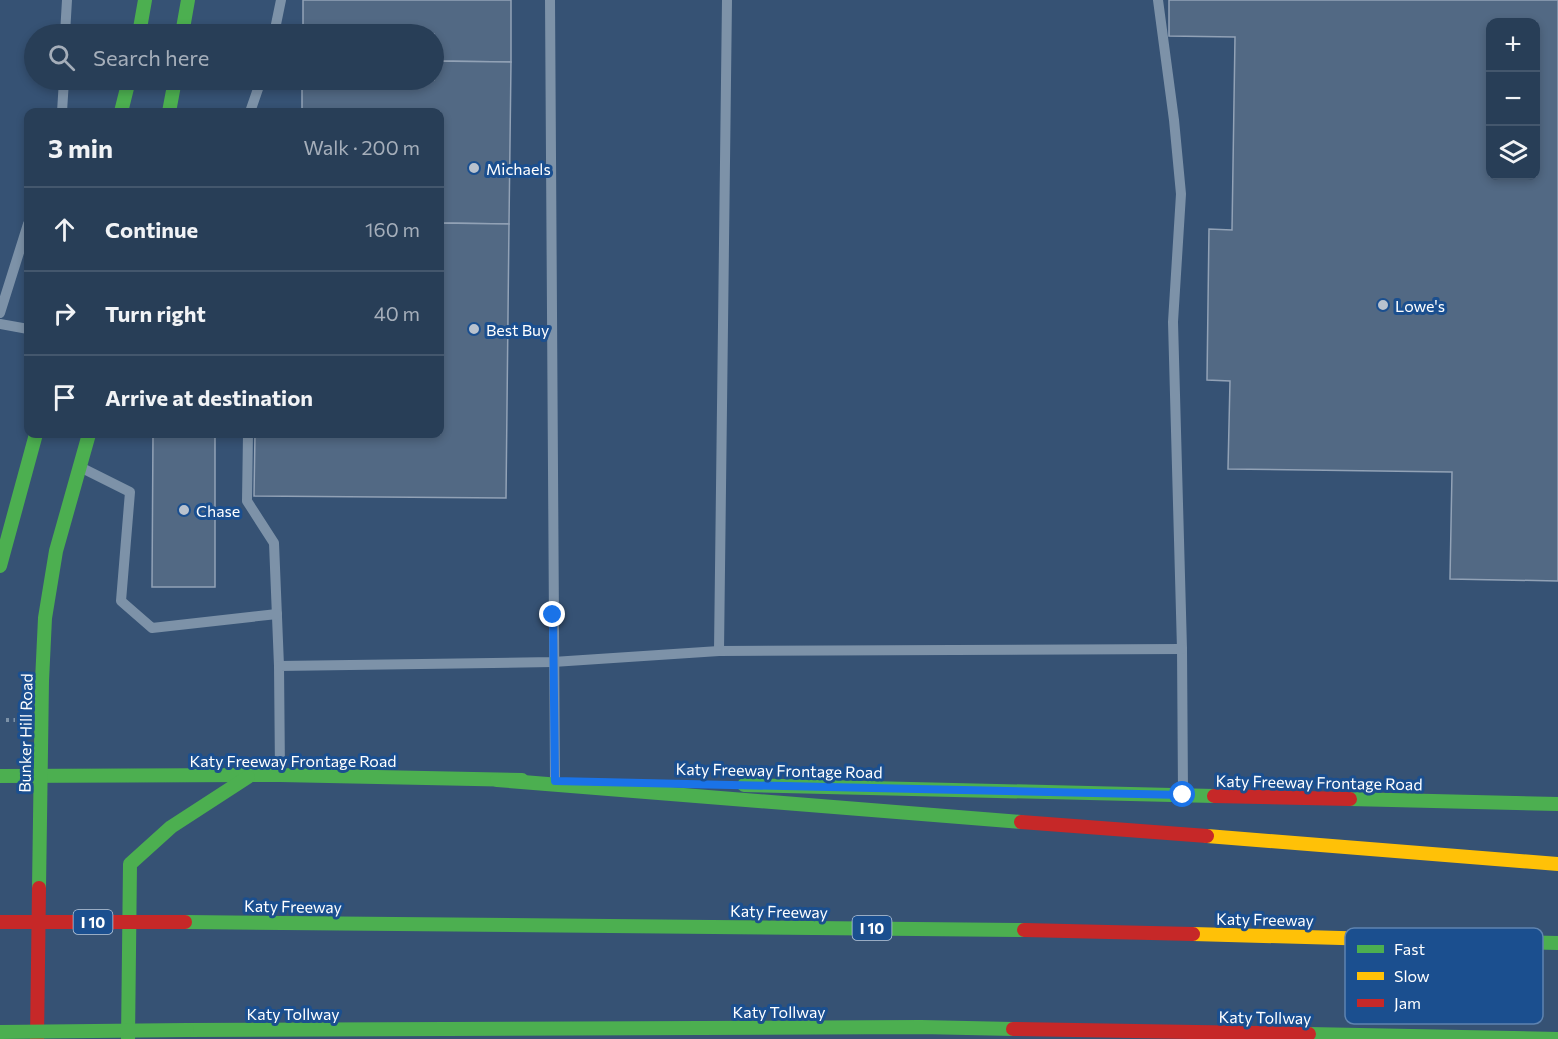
<!DOCTYPE html>
<html lang="en">
<head>
<meta charset="utf-8">
<style>
	body { margin:0; font-family:Commissioner,sans-serif; background:#30455d; color:#f1f3f6 }
	.controls { position:absolute; right:18px; top:18px; display:grid; overflow:hidden; border-radius:12px; box-shadow:0 3px 9px #0003 }
	.controls button { width:54px; height:54px; display:grid; place-items:center; padding:0; border:0; border-bottom:2px solid #44576d; background:#283e57; color:#f1f3f6; font:30px sans-serif }
	.stop { position:absolute; width:18px; height:18px; margin:-14px; border:4px solid #1a73e8; border-radius:50%; background:#fff }
	.stop.end { background:#1a73e8; border-color:#fff; box-shadow:0 2px 6px #0008 }
	.list { margin:0; padding:0; list-style:none }
	h2 { display:flex; justify-content:space-between; align-items:center; height:78px; margin:0; padding:0 24px; font-size:26px }
	h2 small { font-size:20px; font-weight:400; color:#a5aeba }
	.list li { display:grid; grid-template-columns:39px 1fr auto; gap:18px; align-items:center; box-sizing:border-box; height:84px; padding:0 24px; border-top:2px solid #44576d }
	.list b { display:block; font-size:22px; white-space:nowrap }
	.list em { font-size:20px; font-style:normal; color:#a5aeba }
	.icon { flex:none; width:33px; height:33px; fill:none; stroke:currentColor; stroke-width:2; stroke-linecap:round; stroke-linejoin:round }
	.map { position:relative; flex:none; width:1558px; height:1039px; overflow:hidden }
	.search { position:absolute; background:#283e57; box-shadow:0 3px 9px #0003; left:24px; top:24px; width:420px; height:66px; display:flex; align-items:center; gap:15px; box-sizing:border-box; padding:0 21px; border-radius:33px; color:#a5aeba; font-size:22px }
	.panel { position:absolute; background:#283e57; box-shadow:0 3px 9px #0003; left:24px; top:108px; width:420px; height:330px; border-radius:12px }
	.map>svg:first-child { display:block }
	.building { fill:#526984; stroke:#92a2b6; stroke-width:1.5; fill-rule:evenodd }
	.lines { fill:none; stroke-linecap:round; stroke-linejoin:round }
	.path { stroke:#7d92a8; stroke-width:4; stroke-dasharray:3 4.5; stroke-linecap:butt }
	.lane { stroke:#7d92a8; stroke-width:10 }
	.fast { stroke:#4caf50; stroke-width:14 }
	.slow { stroke:#ffc107; stroke-width:14 }
	.jam { stroke:#c62828; stroke-width:14 }
	.fast-bridge { stroke:#4caf50; stroke-width:14 }
	.jam-bridge { stroke:#c62828; stroke-width:14 }
	.route { stroke:#1a73e8; stroke-width:8 }
	.poi-dot { fill:#b9c2ce; stroke:#1b4f8f; stroke-width:2 }
	.labels { text-anchor:middle; dominant-baseline:central; stroke-width:6; stroke-linejoin:round; paint-order:stroke }
	.shield { fill:#1b4f8f; stroke:#bbcadd; stroke-width:1.5 }
	.shield-label { font-size:15px; font-weight:bold; fill:#fff }
	.poi-label { font-size:16px; fill:#fff; stroke:#1b4f8f; text-anchor:start }
	.street-label { font-size:16px; fill:#fff; stroke:#1b4f8f }
	.key { fill:#1b4f8f; stroke:#5f84b1; stroke-width:1.5 }
	.key-label { font-size:16px; fill:#fff }
</style>
</head>
<body>
<div class="map">
<svg width="1558" height="1039" viewBox="0 0 1558 1039">
	<rect width="100%" height="100%" fill="#365274"/>
	<g class="building">
		<path d="M303,0H511V62L434,61V34H303Z"/>
		<path d="M1169,0H1558V581L1450,579L1452,472L1228,469L1230,381L1207,380L1209,229L1232,230L1235,37L1169,36ZM1490,22H1536V176H1490Z"/>
		<path d="M434,61L511,62L509,224L440,223V112H302V80H434Z"/>
		<path d="M440,223L509,224L506,498L254,496L255,434H440Z"/>
		<path d="M153,434H215V587H152Z"/>
	</g>
	<g class="lines">
		<path class="path" d="M6,720H15"/>
		<g class="lane">
			<path d="M550,0L555,781"/>
			<path d="M1158,0L1174,120L1181,194L1173,322L1182,649L1183,793"/>
			<path d="M65,34L67,0"/>
			<path d="M274,34L281,0"/>
			<path d="M62,112L64,80"/>
			<path d="M250,112L261,80"/>
			<path d="M0,313L28,224"/>
			<path d="M0,324L28,329"/>
			<path d="M248,434L247,501L274,543L279,666"/>
			<path d="M82,468L130,492L121,601L152,628L277,614"/>
			<path d="M719,651L727,0"/>
			<path d="M280,772L279,666L553,662L719,651L1182,649"/>
		</g>
		<g class="fast">
			<path d="M139,34L145,0"/>
			<path d="M182,34L188,0"/>
			<path d="M121,112L129,80"/>
			<path d="M169,112L175,80"/>
			<path d="M0,566L36,434"/>
			<path d="M0,776L280,775L522,780"/>
			<path d="M497,780L1021,822"/>
			<path d="M744,785L1214,796"/>
			<path d="M1350,799L1558,804"/>
			<path d="M39,888L42,681L45,618L56,551L89,434"/>
			<path d="M185,922L1024,930"/>
			<path d="M1376,939L1558,943"/>
			<path d="M187,1030L921,1027L1013,1029"/>
			<path d="M1309,1034L1558,1039"/>
			<path d="M128,1039L130,864L171,827L248,777"/>
		</g>
		<g class="slow">
			<path d="M1207,836L1558,864"/>
			<path d="M1193,934L1376,939"/>
		</g>
		<g class="jam">
			<path d="M1214,796L1350,799"/>
			<path d="M1021,822L1207,836"/>
			<path d="M1024,930L1193,934"/>
			<path d="M1013,1029L1309,1034"/>
			<path d="M37,1039L39,888"/>
		</g>
		<path class="fast-bridge" d="M0,1032L187,1030"/>
		<path class="jam-bridge" d="M0,922H185"/>
	</g>
	<g class="lines">
		<path class="route" d="M553,615L555,781L1183,795"/>
	</g>
	<g class="poi-dot">
		<circle cx="474" cy="168" r="6"/>
		<circle cx="1383" cy="305" r="6"/>
		<circle cx="474" cy="329" r="6"/>
		<circle cx="184" cy="510" r="6"/>
	</g>
	<g class="labels">
		<g class="shield">
			<rect x="73.5" y="910" width="39" height="24" rx="4.5"/>
			<rect x="852.5" y="916" width="39" height="24" rx="4.5"/>
		</g>
		<g class="shield-label">
			<text x="93" y="922">I 10</text>
			<text x="872" y="928">I 10</text>
		</g>
		<g class="poi-label">
			<text x="486" y="168">Michaels</text>
			<text x="1395" y="305">Lowe's</text>
			<text x="486" y="329">Best Buy</text>
			<text x="196" y="510">Chase</text>
		</g>
		<g class="street-label">
			<text transform="translate(25 733) rotate(-89)">Bunker Hill Road</text>
			<text x="293" y="760">Katy Freeway Frontage Road</text>
			<text transform="translate(779 770) rotate(1)">Katy Freeway Frontage Road</text>
			<text transform="translate(1319 782) rotate(1)">Katy Freeway Frontage Road</text>
			<text transform="translate(293 906) rotate(1)">Katy Freeway</text>
			<text transform="translate(779 911) rotate(1)">Katy Freeway</text>
			<text transform="translate(1265 919) rotate(1)">Katy Freeway</text>
			<text x="779" y="1011">Katy Tollway</text>
			<text x="293" y="1013">Katy Tollway</text>
			<text transform="translate(1265 1017) rotate(1)">Katy Tollway</text>
		</g>
	</g>
	<rect x="1345" y="928" width="198" height="96" rx="9" class="key"/>
	<rect x="1357" y="945" width="27" height="8" fill="#4caf50"/>
	<rect x="1357" y="972" width="27" height="8" fill="#ffc107"/>
	<rect x="1357" y="999" width="27" height="8" fill="#c62828"/>
	<g class="key-label">
		<text x="1394" y="955">Fast</text>
		<text x="1394" y="982">Slow</text>
		<text x="1394" y="1009">Jam</text>
	</g>
</svg>
<div class="controls">
<button>+</button>
<button>−</button>
<button><svg class="icon" aria-label="layers" viewBox="0 0 24 24"><path d="M12 4l9 5-9 5-9-5zM3 14l9 5 9-5"/></svg></button>
</div>
<div class="stop" style="left:1183px;top:795px"></div>
<div class="stop end" style="left:553px;top:615px"></div>
<div class="search"><svg class="icon" aria-label="search" viewBox="0 0 24 24"><circle cx="10" cy="10" r="6"/><path d="M15 15l6 6"/></svg>Search here</div>
<section class="panel">
<h2>3 min<small>Walk · 200 m</small></h2>
<ul class="list">
<li><svg class="icon" aria-label="ahead" viewBox="0 0 24 24"><path d="M12 20V5M6 11l6-6 6 6"/></svg><div><b>Continue</b></div><em>160 m</em></li>
<li><svg class="icon" aria-label="right" viewBox="0 0 24 24"><path d="M7 20v-9h11M14 6l5 5-5 5"/></svg><div><b>Turn right</b></div><em>40 m</em></li>
<li><svg class="icon" aria-label="arrive" viewBox="0 0 24 24"><path d="M6 21V4h12l-3 4 3 4H6"/></svg><div><b>Arrive at destination</b></div></li>
</ul>
</section>
</div>
</body>
</html>
